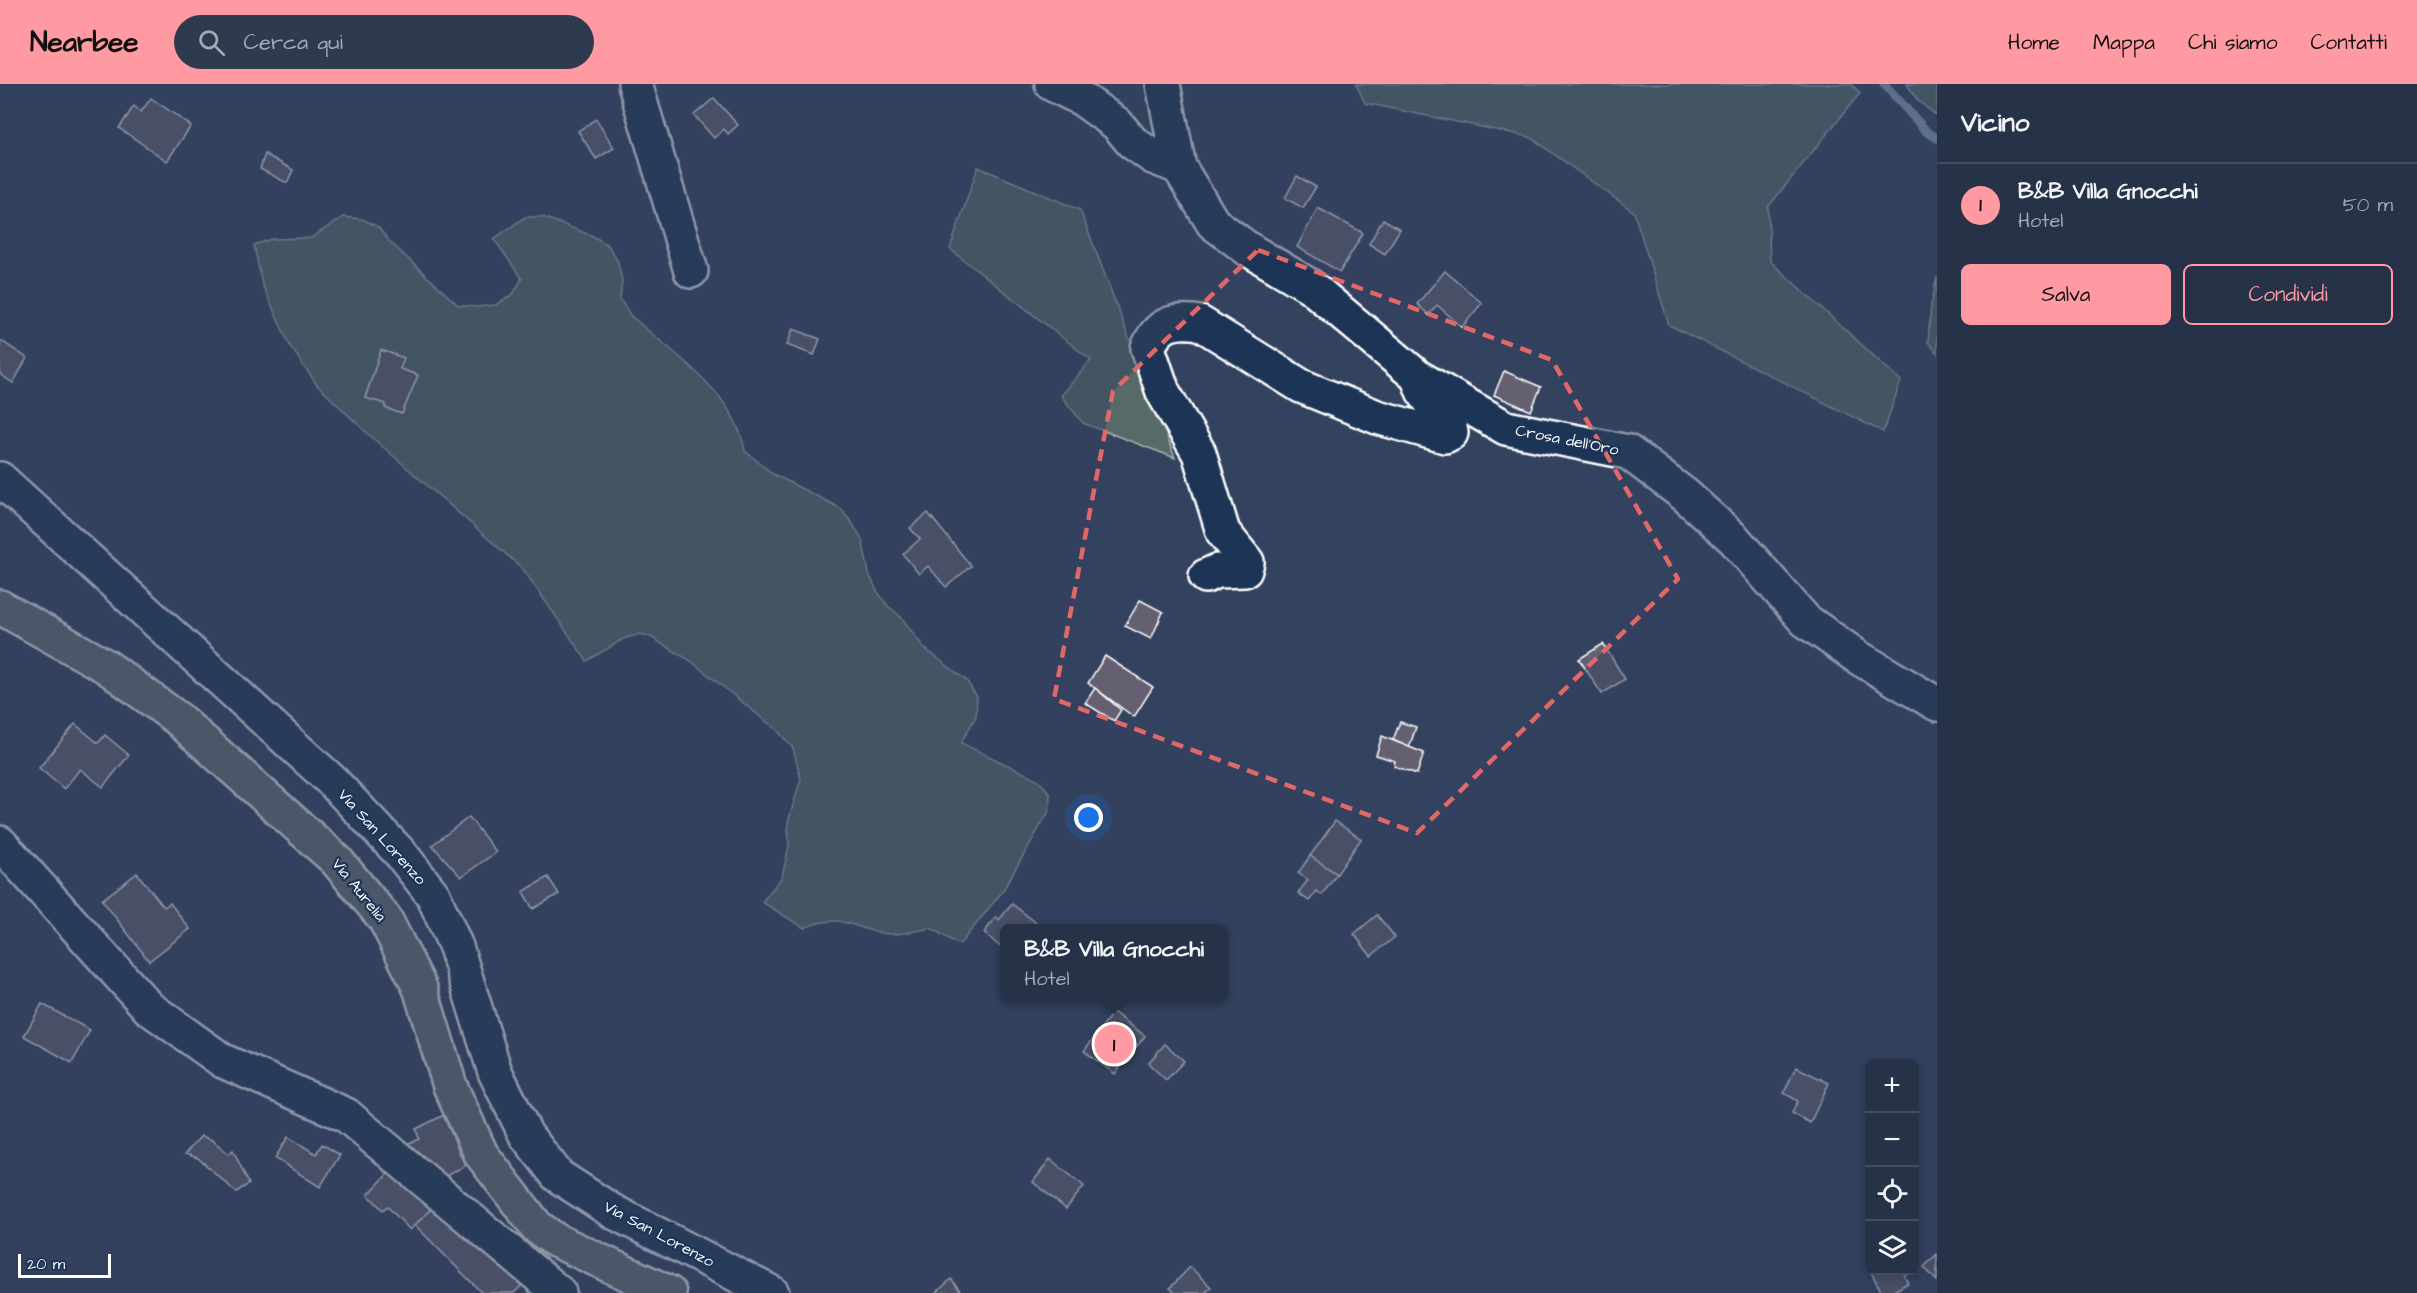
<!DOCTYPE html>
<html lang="it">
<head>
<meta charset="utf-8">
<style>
	body { margin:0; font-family:"Architects Daughter",sans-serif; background:#2e3a4e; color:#f1f3f6 }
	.controls { position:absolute; right:18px; bottom:18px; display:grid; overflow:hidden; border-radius:9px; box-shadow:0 3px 15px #0003 }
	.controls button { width:54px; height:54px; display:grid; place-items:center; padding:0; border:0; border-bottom:2px solid #424d60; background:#263247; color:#f1f3f6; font:30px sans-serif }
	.scale { position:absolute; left:18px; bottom:15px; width:93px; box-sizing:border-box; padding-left:6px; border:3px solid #fff; border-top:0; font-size:16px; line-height:21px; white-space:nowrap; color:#fff; -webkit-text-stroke:4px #1d3557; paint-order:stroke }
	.you { position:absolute; left:1089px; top:734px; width:21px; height:21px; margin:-15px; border:4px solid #fff; border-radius:50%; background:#1a73e8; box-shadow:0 0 0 9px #1a73e833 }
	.badge { display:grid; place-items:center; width:39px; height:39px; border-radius:50%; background:#ff9aa2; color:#111; font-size:20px; font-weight:700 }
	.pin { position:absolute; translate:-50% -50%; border:3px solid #fff; box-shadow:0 2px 6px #0006 }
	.popup { position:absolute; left:1000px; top:840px; width:228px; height:78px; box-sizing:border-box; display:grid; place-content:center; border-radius:9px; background:#263247; filter:drop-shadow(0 2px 4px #0005); font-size:20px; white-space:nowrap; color:#a4aab4 }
	.popup b { font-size:22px; color:#f1f3f6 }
	.popup::after { content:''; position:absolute; left:50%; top:100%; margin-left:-12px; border:12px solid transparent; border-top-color:#263247 }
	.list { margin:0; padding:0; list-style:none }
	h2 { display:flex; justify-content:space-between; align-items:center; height:78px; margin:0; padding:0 24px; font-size:26px }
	h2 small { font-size:20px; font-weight:400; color:#a4aab4 }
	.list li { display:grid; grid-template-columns:39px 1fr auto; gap:18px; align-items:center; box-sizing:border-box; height:84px; padding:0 24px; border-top:2px solid #424d60 }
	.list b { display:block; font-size:22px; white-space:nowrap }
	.list p { margin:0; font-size:20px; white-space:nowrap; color:#a4aab4 }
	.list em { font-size:20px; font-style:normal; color:#a4aab4 }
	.actions { display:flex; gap:12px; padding:18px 24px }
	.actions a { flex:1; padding:14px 0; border:2px solid #ff9aa2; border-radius:9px; text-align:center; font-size:21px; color:#ff9aa2 }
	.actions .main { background:#ff9aa2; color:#111 }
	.icon { flex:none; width:33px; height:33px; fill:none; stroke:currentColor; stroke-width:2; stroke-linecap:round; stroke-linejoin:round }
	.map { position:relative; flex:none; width:1937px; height:1209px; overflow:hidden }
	header { display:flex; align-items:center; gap:36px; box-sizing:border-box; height:84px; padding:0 30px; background:#ff9aa2; color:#111 }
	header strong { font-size:28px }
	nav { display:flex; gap:33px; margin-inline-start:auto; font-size:21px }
	.search { width:420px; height:54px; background:#2e3a4e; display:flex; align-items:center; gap:15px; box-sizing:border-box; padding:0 21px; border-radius:33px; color:#a4aab4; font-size:22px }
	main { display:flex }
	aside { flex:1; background:#263247 }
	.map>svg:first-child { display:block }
	.green { fill:#586b67; stroke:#acb5b3; stroke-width:1.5 }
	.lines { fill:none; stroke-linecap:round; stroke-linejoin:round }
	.stream { stroke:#91a9bc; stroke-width:9 }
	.building { fill:#656171; stroke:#fff; stroke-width:1.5 }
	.street-casing { stroke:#fff; stroke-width:38 }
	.secondary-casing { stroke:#fff; stroke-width:38 }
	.primary-casing { stroke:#fff; stroke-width:38 }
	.street { stroke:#1d3557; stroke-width:33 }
	.secondary { stroke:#1d3557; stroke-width:33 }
	.primary { stroke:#6b6f75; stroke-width:33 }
	.marked { fill:none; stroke:#e26868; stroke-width:4.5; stroke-dasharray:12 8; stroke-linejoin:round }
	.labels { text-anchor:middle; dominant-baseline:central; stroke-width:4.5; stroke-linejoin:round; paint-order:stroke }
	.street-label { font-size:16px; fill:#fff; stroke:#1d3557 }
</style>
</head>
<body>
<header>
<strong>Nearbee</strong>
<div class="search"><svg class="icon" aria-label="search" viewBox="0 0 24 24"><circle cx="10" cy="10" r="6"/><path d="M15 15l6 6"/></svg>Cerca qui</div>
<nav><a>Home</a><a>Mappa</a><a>Chi siamo</a><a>Contatti</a></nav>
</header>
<main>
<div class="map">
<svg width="1937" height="1209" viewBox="0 0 1937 1209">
	<rect width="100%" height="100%" fill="#33425f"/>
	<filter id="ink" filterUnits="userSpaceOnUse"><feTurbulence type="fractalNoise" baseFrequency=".0167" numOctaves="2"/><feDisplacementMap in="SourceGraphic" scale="12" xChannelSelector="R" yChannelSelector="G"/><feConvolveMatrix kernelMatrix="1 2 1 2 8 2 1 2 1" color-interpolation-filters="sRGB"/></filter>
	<g filter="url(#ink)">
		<g class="green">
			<path d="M1356,0H1851L1860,9L1768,123L1770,177L1901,297L1883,348L1669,241L1634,128L1530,53L1365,19Z"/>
			<path d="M1907,0H1937V32L1918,17Z"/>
			<path d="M978,83L1080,126L1175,374L1083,339L1061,312L1091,276L950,165Z"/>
			<path d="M343,133L362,135L378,143L390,158L458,221L477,223L496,221L513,210L522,195L494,155L525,133H543L593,152L608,161L618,178L622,196L620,215L630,231C672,269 735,308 745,367L773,390L840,424L852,439L862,455L869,490L877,507L888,522L901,533L924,564L966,596L977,613L976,632L961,659L1037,695L1050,709L1049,727L1002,808L959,861L931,844C919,846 906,850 894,850C856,850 846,825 804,844L762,818L782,793L789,762L788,738L801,695L793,664L777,646L691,577L649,552L640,550L623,555L587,577L523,485L367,349L317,301L290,262L262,200L254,161L272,155L311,154Z"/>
			<path d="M1937,193V269L1928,258L1931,222Z"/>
		</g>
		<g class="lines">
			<path class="stream" d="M1884,0L1927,48L1937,54"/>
		</g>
		<g class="building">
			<path d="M151,14L191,42L167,77L119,44L134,22L141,28Z"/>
			<path d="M714,14L738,41L728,50L724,45L714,54L694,31Z"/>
			<path d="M596,35L614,64L596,75L578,47Z"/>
			<path d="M265,70L293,86L287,99L260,85Z"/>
			<path d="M1297,92L1316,103L1303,124L1285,114Z"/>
			<path d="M1318,124L1363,149L1340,188L1297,163Z"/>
			<path d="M1383,135L1400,145L1385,170L1369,160Z"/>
			<path d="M1445,187L1482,219L1462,243L1437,221L1429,231L1417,220Z"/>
			<path d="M793,245L820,255L814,271L787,261Z"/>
			<path d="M0,256L27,274L13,299L0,290Z"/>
			<path d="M381,266L404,274L400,285L418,291L402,330L385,324L386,320L365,314Z"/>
			<path d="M1504,287L1541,303L1531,327L1494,311Z"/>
			<path d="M928,429L971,482L946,503L928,482L919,490L903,470L920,455L910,444Z"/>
			<path d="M1140,516L1163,528L1151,555L1125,542Z"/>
			<path d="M1603,560L1625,595L1602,610L1579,575Z"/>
			<path d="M1105,572L1153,603L1134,633L1088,599Z"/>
			<path d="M1095,604L1121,626L1114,637L1085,619Z"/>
			<path d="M1400,638L1416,643L1409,664L1393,656Z"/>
			<path d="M75,640L98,659L105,651L129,671L103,703L80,685L64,705L39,684Z"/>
			<path d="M1382,652L1424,669L1417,690L1394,682L1395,677L1376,671Z"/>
			<path d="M469,733L496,768L461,793L432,761Z"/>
			<path d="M1335,737L1361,755L1337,790L1310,772Z"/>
			<path d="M1310,772L1337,790L1322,811L1317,807L1309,817L1298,809L1308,796L1298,789Z"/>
			<path d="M137,789L164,823L170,819L190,845L149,877L102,816Z"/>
			<path d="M548,793L559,810L533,825L523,808Z"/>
			<path d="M1012,820L1043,844H1004V866L984,849L996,833L999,836Z"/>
			<path d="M1377,831L1395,853L1371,872L1354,850Z"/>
			<path d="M42,920L90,946L72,979L24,952Z"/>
			<path d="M1113,928L1145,952L1115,990L1084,967Z"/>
			<path d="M1165,960L1184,977L1166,996L1148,979Z"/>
			<path d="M1796,983L1829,999L1810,1039L1792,1029L1798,1017L1784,1009Z"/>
			<path d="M444,1031L465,1082L438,1096L401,1062L419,1055L416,1045Z"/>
			<path d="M201,1052L212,1056L229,1070L233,1066L249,1100L236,1108L198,1074L185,1070Z"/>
			<path d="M288,1053L316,1070L322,1060L340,1071L320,1103L275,1074Z"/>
			<path d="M1050,1075L1084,1102L1066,1125L1033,1098Z"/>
			<path d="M398,1079L440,1116L410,1146L387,1122L383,1126L368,1111Z"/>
			<path d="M440,1116L523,1200L514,1209H482L415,1141Z"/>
			<path d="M1937,1170V1197L1924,1183Z"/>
			<path d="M1190,1183L1211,1203L1205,1209H1175L1170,1204Z"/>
			<path d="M1870,1186H1907L1908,1189L1904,1192L1908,1199L1890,1209H1882Z"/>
			<path d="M951,1195L962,1209H936Z"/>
		</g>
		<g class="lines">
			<defs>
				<g id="street">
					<path d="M635,0L691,187"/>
					<path d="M1052,0L1082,15L1117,40L1132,58L1153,73L1179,83"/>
					<path d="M1163,0L1179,83L1213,139L1248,165L1310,202L1418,293L1506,344L1628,368L1685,411L1734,455L1805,536L1859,574L1937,620"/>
					<path d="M1206,492L1217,487L1245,486L1247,478L1223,448L1199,369L1163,308L1148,264C1158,239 1174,235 1200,239L1301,302L1377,333L1445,352L1451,349L1450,344L1423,307L1418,294"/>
					<path d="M0,759L149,924L223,977L346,1031L559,1209"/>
				</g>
				<path id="secondary" d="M0,395L333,698L401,770L433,811L456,863L495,988L526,1051L558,1092L612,1127L772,1209"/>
				<path id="primary" d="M0,523L107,583L178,635L336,776L385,835L420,904L450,1002L481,1070L537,1143L555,1156L669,1209"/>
			</defs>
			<use href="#street" class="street-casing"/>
			<use href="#secondary" class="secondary-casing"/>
			<use href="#primary" class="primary-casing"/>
			<use href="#street" class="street"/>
			<use href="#secondary" class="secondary"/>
			<use href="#primary" class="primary"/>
		</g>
	</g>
	<path d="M0 0H1937V1209H0ZM1258,166L1552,276L1678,495L1417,749L1054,615L1113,307Z" fill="#33425f" fill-opacity=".55" fill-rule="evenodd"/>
	<path class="marked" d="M1258,166L1552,276L1678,495L1417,749L1054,615L1113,307Z"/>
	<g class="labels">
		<g class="street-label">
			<text transform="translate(1567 356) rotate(11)">Crosa dell'Oro</text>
			<text transform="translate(382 753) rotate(48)">Via San Lorenzo</text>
			<text transform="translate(359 806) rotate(51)">Via Aurelia</text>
			<text transform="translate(659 1150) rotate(28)">Via San Lorenzo</text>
		</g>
	</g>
</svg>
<div class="controls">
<button>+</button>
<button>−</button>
<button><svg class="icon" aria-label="locate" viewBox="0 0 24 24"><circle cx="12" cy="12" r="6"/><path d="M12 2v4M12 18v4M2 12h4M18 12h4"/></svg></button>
<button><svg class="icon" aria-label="layers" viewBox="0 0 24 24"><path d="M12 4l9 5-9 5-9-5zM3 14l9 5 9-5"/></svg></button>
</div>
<div class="scale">20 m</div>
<div class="you"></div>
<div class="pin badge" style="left:1114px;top:960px">1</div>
<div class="popup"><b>B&amp;B Villa Gnocchi</b>Hotel</div>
</div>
<aside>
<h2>Vicino<small></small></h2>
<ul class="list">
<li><span class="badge">1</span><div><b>B&amp;B Villa Gnocchi</b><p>Hotel</p></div><em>50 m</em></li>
</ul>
<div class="actions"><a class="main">Salva</a><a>Condividi</a></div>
</aside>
</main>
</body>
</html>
